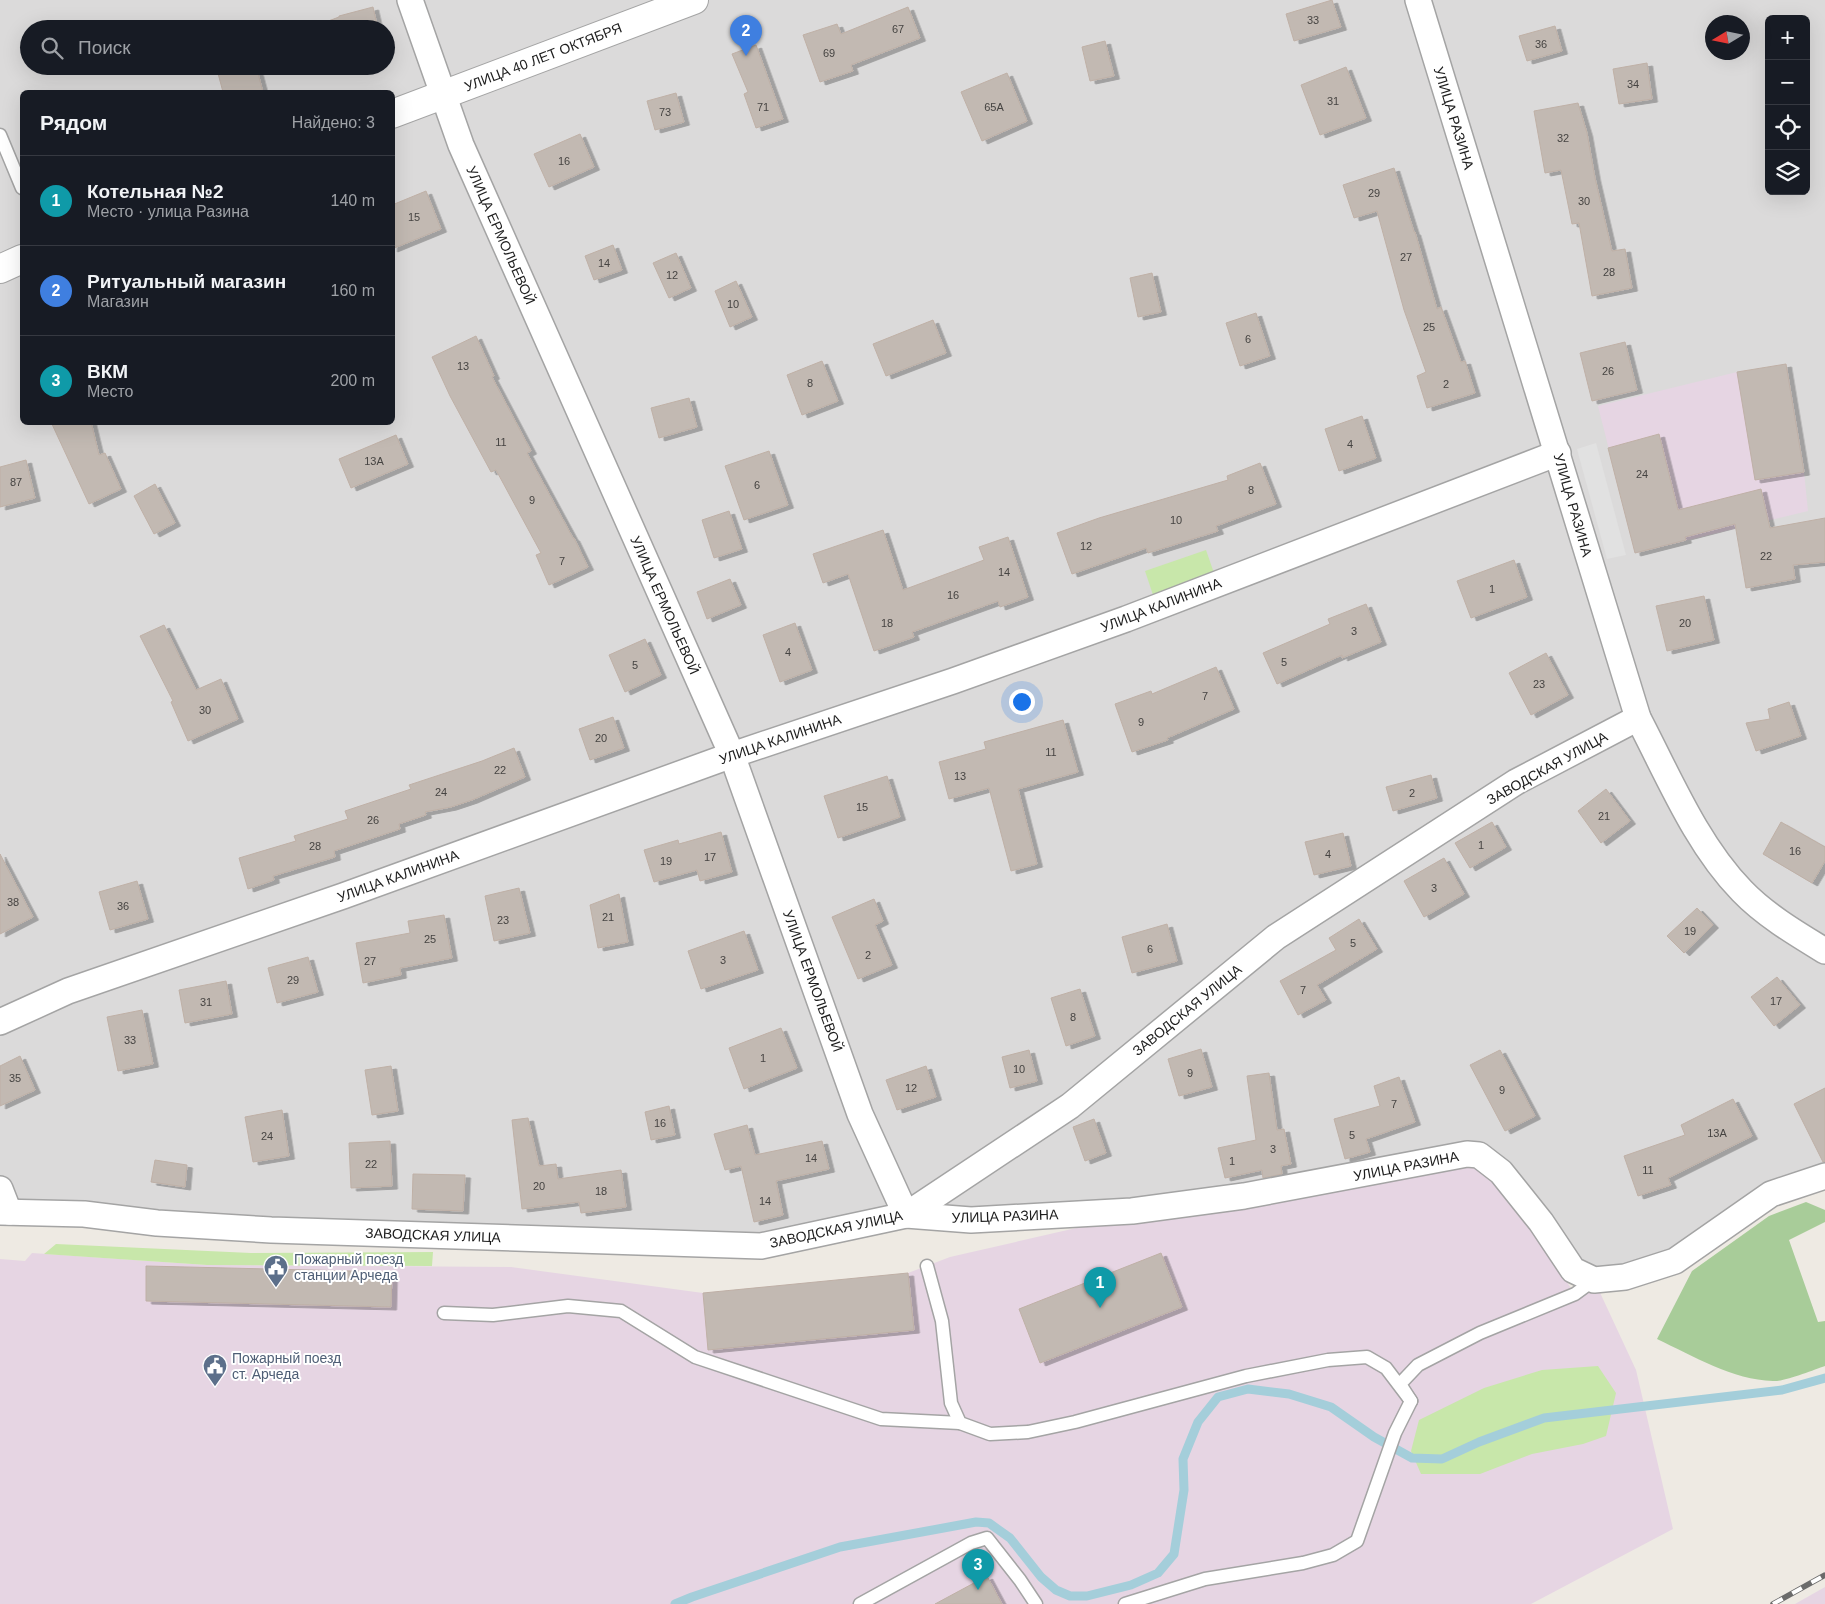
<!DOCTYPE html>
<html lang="ru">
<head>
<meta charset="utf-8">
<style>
	body { margin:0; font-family:Arial,sans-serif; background:#20242c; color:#f1f3f6 }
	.controls { position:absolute; right:15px; top:15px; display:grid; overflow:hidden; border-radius:8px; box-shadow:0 5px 20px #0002 }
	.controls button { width:45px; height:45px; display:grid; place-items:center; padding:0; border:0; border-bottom:1px solid #363941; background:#171b24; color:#f1f3f6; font:25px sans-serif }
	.compass { position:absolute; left:1705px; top:15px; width:45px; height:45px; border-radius:50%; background:#171b24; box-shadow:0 5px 20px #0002; rotate:260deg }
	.you { position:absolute; left:1021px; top:701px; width:18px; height:18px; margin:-12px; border:4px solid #fff; border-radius:50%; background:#1a73e8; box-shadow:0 0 0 8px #1a73e833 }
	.badge { display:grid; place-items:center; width:32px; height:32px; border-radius:50%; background:#1a73e8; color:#fff; font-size:16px; font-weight:700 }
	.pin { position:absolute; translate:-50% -41px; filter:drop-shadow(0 1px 2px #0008) }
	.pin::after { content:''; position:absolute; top:26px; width:18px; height:15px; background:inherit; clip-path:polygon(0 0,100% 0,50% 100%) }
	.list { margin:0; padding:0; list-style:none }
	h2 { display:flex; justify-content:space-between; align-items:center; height:65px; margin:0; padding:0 20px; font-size:21px }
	h2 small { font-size:16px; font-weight:400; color:#9ea1a6 }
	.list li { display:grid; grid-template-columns:32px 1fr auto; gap:15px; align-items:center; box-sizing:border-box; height:90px; padding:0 20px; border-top:1px solid #363941 }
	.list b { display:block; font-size:19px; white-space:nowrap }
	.list p { margin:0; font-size:16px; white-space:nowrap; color:#9ea1a6 }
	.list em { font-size:16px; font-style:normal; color:#9ea1a6 }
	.icon { flex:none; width:28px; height:28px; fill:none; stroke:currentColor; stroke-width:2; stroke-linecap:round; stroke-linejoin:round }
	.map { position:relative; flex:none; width:1825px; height:1604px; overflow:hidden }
	.search { position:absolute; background:#171b24; box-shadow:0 5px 20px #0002; left:20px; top:20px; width:375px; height:55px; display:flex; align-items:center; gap:12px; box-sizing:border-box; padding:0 18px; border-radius:28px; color:#9ea1a6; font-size:19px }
	.panel { position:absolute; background:#171b24; box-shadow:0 5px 20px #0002; left:20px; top:90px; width:375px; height:335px; border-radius:8px }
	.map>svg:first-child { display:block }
	.residential { fill:#dbdada; fill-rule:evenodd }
	.industrial { fill:#e6d5e3 }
	.grass { fill:#c8e7aa }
	.forest { fill:#a8cc99 }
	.parking { fill:#e1e1e1 }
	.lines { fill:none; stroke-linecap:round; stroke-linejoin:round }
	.stream { stroke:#a4ceda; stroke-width:9 }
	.building { fill:#c2b9b2; stroke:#bfb0a6; filter:url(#shadow) }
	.service-casing { stroke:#a4a4a4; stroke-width:15 }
	.minor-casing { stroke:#a4a4a4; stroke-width:28 }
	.tertiary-casing { stroke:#a4a4a4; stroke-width:30 }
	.service { stroke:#fff; stroke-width:12 }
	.minor { stroke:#fff; stroke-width:25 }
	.tertiary { stroke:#fff; stroke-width:28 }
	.rail-casing { stroke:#6b6b6b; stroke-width:5.5 }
	.rail { stroke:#fff; stroke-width:4; stroke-dasharray:11; stroke-linecap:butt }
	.labels { text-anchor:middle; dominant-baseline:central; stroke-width:4; stroke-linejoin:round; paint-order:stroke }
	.number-label { font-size:11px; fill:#464442 }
	.street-label { font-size:14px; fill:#1d1d1d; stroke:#fff }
	.service-label { font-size:14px; fill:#4e5e75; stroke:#fff; text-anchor:start }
</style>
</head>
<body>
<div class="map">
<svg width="1825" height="1604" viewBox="0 0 1825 1604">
	<defs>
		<filter id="shadow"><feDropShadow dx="5.5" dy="3" stdDeviation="0" flood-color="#0004"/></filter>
	</defs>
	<rect width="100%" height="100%" fill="#eeeae3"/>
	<path class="residential" d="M0,0H1825V1177L1596,1284L1489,1170L956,1219L792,1241L239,1235L0,1224ZM1769,19H1806V191H1769ZM1712,22H1742V52H1712ZM29,29H386V66H29ZM22,92H392V422H22Z"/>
	<g class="industrial">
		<path d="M1786,364L1804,472L1808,511L1635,553L1598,406L1737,372Z"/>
		<path d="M1471,1164L1489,1169L1575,1294L1596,1284L1636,1370L1673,1529L1531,1604H0V1259L25,1261L32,1253L207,1265L511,1267L703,1293L908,1273L950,1257L1085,1226L1238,1207Z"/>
		<path d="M1825,1587V1604H1795Z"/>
	</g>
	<g class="grass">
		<path d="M1206,550L1214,573L1153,595L1145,571Z"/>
		<path d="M56,1244L251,1253L433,1252L432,1266L207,1265L44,1254Z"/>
		<path d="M1598,1366L1616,1393L1606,1436L1583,1444L1532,1454L1480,1474H1421L1411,1451L1419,1420L1484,1388L1542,1370Z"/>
	</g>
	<path class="forest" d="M1806,1202L1825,1210V1222L1789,1240L1818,1322L1825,1321V1366C1813,1370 1784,1382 1773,1381C1733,1380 1693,1356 1657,1339L1692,1271L1769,1216Z"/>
	<path class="parking" d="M1596,443L1626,555L1607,559L1577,449Z"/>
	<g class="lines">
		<path class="stream" d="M675,1604L692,1597L840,1547L976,1522L989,1523L1010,1538L1041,1577L1056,1590L1070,1596H1087L1131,1585L1158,1573L1174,1554L1184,1490L1183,1459L1198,1422L1218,1397L1248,1389L1289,1394L1331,1407L1374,1437L1412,1458L1442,1459L1479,1442L1544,1418L1782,1390L1825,1378"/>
	</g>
	<g class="building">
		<path d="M1332,0L1341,27L1294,41L1286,14Z"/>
		<path d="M373,7L378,29H307L339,17V16Z"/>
		<path d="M908,7L920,38L851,65L853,71L820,82L803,35L837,24L841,34Z"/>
		<path d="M1555,26L1562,51L1527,61L1519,36Z"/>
		<path d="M1105,41L1114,76L1090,81L1082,47Z"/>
		<path d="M756,45L783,119L756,128L744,94L748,92L732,54Z"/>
		<path d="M1647,63L1652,99L1619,104L1613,69Z"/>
		<path d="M216,66H256L263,92H223Z"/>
		<path d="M1346,67L1366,118L1320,135L1301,85Z"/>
		<path d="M1007,73L1027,121L982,141L961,92Z"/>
		<path d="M676,93L684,122L655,130L647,101Z"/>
		<path d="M1578,103L1587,133L1595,178L1612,251L1625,249L1632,288L1592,296L1579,223L1572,224L1561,170L1545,173L1534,111Z"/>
		<path d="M580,134L594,167L549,187L534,154Z"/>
		<path d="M1394,168L1414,232H1415L1437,309L1441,307L1461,362L1465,361L1475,393L1427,408L1417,376L1426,372L1404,310L1377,211L1354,218L1343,185Z"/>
		<path d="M426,191L441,229L392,249V205Z"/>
		<path d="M613,245L622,270L594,280L585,256Z"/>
		<path d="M676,253L691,288L669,298L653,263Z"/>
		<path d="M1152,273L1161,312L1138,317L1130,278Z"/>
		<path d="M736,281L752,317L730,327L715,291Z"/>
		<path d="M1256,313L1270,356L1240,366L1226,323Z"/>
		<path d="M933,320L946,353L886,376L873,344Z"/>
		<path d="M476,336L494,376L492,377L531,451L527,453L573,538H574L588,567L549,585L536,555L541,553L496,470L491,472L450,396L432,357Z"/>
		<path d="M1625,342L1637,390L1592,401L1580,353Z"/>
		<path d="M822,361L838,401L802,415L787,375Z"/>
		<path d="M1786,364L1804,472L1755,480L1737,372Z"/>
		<path d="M689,398L697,427L659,438L651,408Z"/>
		<path d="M1362,416L1376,458L1339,471L1325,429Z"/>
		<path d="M51,422H91L99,455L105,453L121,489L89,504Z"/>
		<path d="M1659,434L1678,510L1761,489L1770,528L1825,518V562L1793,565L1795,579L1746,588L1735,524L1685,537L1686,540L1635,553L1608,448Z"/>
		<path d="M396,435L408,464L351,488L339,459Z"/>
		<path d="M769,451L788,505L744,520L725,466Z"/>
		<path d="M26,460L35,498L0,507V467Z"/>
		<path d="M1260,463L1276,504L1216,526L1218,531L1148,553L1146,548L1072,574L1057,533L1099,518L1228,480L1227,476Z"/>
		<path d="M155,484L175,523L154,534L134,496Z"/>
		<path d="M729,511L742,549L714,558L702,520Z"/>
		<path d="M883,530L903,590L984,560L979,547L1008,537L1028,597L1000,607L998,601L912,632L914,637L874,651L848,574L823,583L813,554Z"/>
		<path d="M1514,560L1527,597L1471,618L1457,581Z"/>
		<path d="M730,579L741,605L707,619L697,592Z"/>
		<path d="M1704,596L1714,640L1667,651L1656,606Z"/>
		<path d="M1366,604L1381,642L1342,658V655L1277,684L1263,653L1330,624L1328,619Z"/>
		<path d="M795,623L812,670L780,682L763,635Z"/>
		<path d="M164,625L196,690L221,679L238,719L188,741L171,702L173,701L140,636Z"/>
		<path d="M645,639L661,675L625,692L609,655Z"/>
		<path d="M1546,653L1568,695L1531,715L1509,673Z"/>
		<path d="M1216,667L1234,709L1167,738L1168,740L1132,752L1115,704L1151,691L1152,694Z"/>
		<path d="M1789,702L1801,736L1756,751L1746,723L1770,719L1768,709Z"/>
		<path d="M613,717L624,748L590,760L579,729Z"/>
		<path d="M1063,720L1078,772L1018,789L1037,864L1011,871L989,788L949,799L939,762L986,749L984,742Z"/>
		<path d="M514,748L525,777L472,800L451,807L425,812L426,815L399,824L400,829L334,851L335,857L273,876L274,880L248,889L239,858L296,841L294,836L348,819L345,811L411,789L409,785L482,761Z"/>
		<path d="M1431,775L1437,798L1393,811L1386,787Z"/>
		<path d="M887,776L900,817L838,838L824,796Z"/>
		<path d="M1606,789L1630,821L1601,843L1578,811Z"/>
		<path d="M1492,822L1506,847L1470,868L1455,843Z"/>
		<path d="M1781,822L1825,847V861L1812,883L1763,854Z"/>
		<path d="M721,832L732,872L700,881L697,870L654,882L644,850L678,840L679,844Z"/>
		<path d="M1343,833L1351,866L1314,875L1305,842Z"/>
		<path d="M0,854L33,917L0,934Z"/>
		<path d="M1444,858L1464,894L1424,917L1404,881Z"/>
		<path d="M137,881L148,919L110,930L99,892Z"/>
		<path d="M519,888L530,933L494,941L485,896Z"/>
		<path d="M619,894L628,942L598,948L590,905Z"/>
		<path d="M874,899L883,921L875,925L892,965L858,979L832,917Z"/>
		<path d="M1697,908L1713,925L1684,953L1667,936Z"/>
		<path d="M444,915L452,958L400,968L401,975L363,983L356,943L410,933L408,921Z"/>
		<path d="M1359,919L1377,949L1317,985L1326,1000L1298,1015L1280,981L1336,950L1329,938Z"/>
		<path d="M1167,924L1177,961L1132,973L1122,937Z"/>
		<path d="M744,931L758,970L701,989L688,951Z"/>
		<path d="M308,957L318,992L277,1003L268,968Z"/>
		<path d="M1777,977L1800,1005L1774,1026L1751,997Z"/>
		<path d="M226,981L232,1014L185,1023L179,990Z"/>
		<path d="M1080,989L1095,1036L1066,1046L1051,998Z"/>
		<path d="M142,1010L153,1064L118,1071L107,1017Z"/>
		<path d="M781,1028L797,1068L744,1089L729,1048Z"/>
		<path d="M1201,1049L1212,1087L1179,1096L1168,1059Z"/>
		<path d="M1029,1050L1037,1081L1010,1088L1002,1057Z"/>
		<path d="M1500,1050L1535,1116L1505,1131L1470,1065Z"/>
		<path d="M20,1056L35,1090L0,1106V1066Z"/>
		<path d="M391,1066L398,1111L372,1115L365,1070Z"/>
		<path d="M926,1066L936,1097L897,1110L886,1080Z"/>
		<path d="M1269,1073L1277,1130L1284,1129L1291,1164L1281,1166L1282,1174L1263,1178L1262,1170L1225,1178L1218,1148L1256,1140L1247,1076Z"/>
		<path d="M1399,1077L1415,1122L1366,1139L1370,1152L1345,1159L1334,1119L1380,1106L1374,1086Z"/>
		<path d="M1825,1088V1162H1823L1794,1104Z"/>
		<path d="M1733,1099L1752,1136L1668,1178L1671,1185L1638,1196L1624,1156L1685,1135L1681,1125Z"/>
		<path d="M669,1106L675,1135L651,1140L645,1112Z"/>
		<path d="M282,1110L289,1156L253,1162L245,1117Z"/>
		<path d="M528,1118L539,1166L556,1164L558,1179L621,1170L626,1207L581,1213L579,1202L522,1209L512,1120Z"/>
		<path d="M1094,1119L1106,1153L1085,1161L1073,1127Z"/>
		<path d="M747,1125L755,1155L822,1141L829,1169L776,1181L783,1215L754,1222L741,1166L725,1170L714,1134Z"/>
		<path d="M390,1141L392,1186L351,1188L349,1143Z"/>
		<path d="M155,1160L187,1165L185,1187L151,1182Z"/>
		<path d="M413,1174L465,1175L463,1211L412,1209Z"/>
		<path d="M1161,1253L1182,1307L1040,1363L1019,1309Z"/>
		<path d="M146,1266L392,1272L391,1307L146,1301Z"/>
		<path d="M908,1273L914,1330L708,1350L703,1293Z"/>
		<path d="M987,1576L1002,1604H935Z"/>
	</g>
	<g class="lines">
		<defs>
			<g id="service">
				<path d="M0,135L22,188"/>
				<path d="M927,1266L942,1321L951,1403L960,1423L990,1434L1028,1432L1075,1422L1246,1376L1328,1360L1367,1357L1386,1368L1411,1401"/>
				<path d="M444,1313L493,1315L568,1306L621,1311L695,1357L881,1419L960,1423"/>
				<path d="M860,1604L971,1543L987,1538L1020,1580L1036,1604"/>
				<path d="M1125,1604L1205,1579L1303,1563L1333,1555L1357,1541L1395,1433L1411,1401L1400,1384L1418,1365L1480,1333L1575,1294L1594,1280"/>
			</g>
			<g id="minor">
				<path d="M410,0L461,145L732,755L860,1114L906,1215L971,1220L1132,1211L1244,1196L1467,1154L1479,1155L1501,1172L1541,1222L1573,1270L1594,1280L1625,1277L1675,1261L1771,1194L1825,1176"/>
				<path d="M1418,0L1638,718C1668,775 1696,844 1742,891C1765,915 1797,934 1825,951"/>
				<path d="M0,1022L68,991L343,896L732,755L953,681L1126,619L1558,453"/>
				<path d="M0,1189L9,1212"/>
				<path d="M0,1212L84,1214L157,1223L271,1230L761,1246L906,1215L1070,1106L1276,937L1516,782L1638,718"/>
			</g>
			<g id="tertiary">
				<path d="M392,114L694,0"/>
				<path d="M0,269L22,259"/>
			</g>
		</defs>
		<use href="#service" class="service-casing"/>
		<use href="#minor" class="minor-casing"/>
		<use href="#tertiary" class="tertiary-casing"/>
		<use href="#service" class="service"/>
		<use href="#minor" class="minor"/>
		<use href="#tertiary" class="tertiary"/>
		<defs>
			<path id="rail" d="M1773,1604L1825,1575"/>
		</defs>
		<use href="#rail" class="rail-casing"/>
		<use href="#rail" class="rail"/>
	</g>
	<defs>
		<symbol id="civic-pin" viewBox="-11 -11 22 30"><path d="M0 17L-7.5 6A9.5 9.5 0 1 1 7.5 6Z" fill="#5c6f8a" stroke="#fff"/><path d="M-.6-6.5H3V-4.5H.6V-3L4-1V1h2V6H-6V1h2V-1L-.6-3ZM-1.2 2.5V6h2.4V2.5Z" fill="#fff"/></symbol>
	</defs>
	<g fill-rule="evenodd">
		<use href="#civic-pin" x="262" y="1253" width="28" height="38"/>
		<use href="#civic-pin" x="201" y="1352" width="28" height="38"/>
	</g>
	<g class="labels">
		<g class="number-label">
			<text x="1313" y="20">33</text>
			<text x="898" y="29">67</text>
			<text x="1541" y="44">36</text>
			<text x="829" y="53">69</text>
			<text x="1633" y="84">34</text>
			<text x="1333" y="101">31</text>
			<text x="763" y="107">71</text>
			<text x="994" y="107">65А</text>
			<text x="665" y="112">73</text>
			<text x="1563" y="138">32</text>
			<text x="564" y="161">16</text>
			<text x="1374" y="193">29</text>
			<text x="1584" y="201">30</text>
			<text x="414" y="217">15</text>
			<text x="1406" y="257">27</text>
			<text x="604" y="263">14</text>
			<text x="1609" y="272">28</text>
			<text x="672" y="275">12</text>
			<text x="733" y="304">10</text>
			<text x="1429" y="327">25</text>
			<text x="1248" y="339">6</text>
			<text x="463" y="366">13</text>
			<text x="1608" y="371">26</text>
			<text x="810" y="383">8</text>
			<text x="1446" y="384">2</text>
			<text x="501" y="442">11</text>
			<text x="1350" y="444">4</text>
			<text x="374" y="461">13А</text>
			<text x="1642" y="474">24</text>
			<text x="16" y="482">87</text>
			<text x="757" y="485">6</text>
			<text x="1251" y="490">8</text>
			<text x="532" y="500">9</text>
			<text x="1176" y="520">10</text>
			<text x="1086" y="546">12</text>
			<text x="1766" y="556">22</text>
			<text x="562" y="561">7</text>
			<text x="1004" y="572">14</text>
			<text x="1492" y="589">1</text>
			<text x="953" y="595">16</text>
			<text x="887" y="623">18</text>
			<text x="1685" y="623">20</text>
			<text x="1354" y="631">3</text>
			<text x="788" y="652">4</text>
			<text x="1284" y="662">5</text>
			<text x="635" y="665">5</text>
			<text x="1539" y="684">23</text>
			<text x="1205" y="696">7</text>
			<text x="205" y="710">30</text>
			<text x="1141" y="722">9</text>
			<text x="601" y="738">20</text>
			<text x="1051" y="752">11</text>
			<text x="500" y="770">22</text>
			<text x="960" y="776">13</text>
			<text x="441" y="792">24</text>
			<text x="1412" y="793">2</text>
			<text x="862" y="807">15</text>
			<text x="1604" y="816">21</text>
			<text x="373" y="820">26</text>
			<text x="1481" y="845">1</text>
			<text x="315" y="846">28</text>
			<text x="1795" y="851">16</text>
			<text x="1328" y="854">4</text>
			<text x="710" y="857">17</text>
			<text x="666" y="861">19</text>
			<text x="1434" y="888">3</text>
			<text x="13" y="902">38</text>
			<text x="123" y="906">36</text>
			<text x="608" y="917">21</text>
			<text x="503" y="920">23</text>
			<text x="1690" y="931">19</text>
			<text x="430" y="939">25</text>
			<text x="1353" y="943">5</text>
			<text x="1150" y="949">6</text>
			<text x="868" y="955">2</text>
			<text x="723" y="960">3</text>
			<text x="370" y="961">27</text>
			<text x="293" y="980">29</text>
			<text x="1303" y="990">7</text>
			<text x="1776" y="1001">17</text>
			<text x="206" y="1002">31</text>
			<text x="1073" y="1017">8</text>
			<text x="130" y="1040">33</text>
			<text x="763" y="1058">1</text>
			<text x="1019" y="1069">10</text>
			<text x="1190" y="1073">9</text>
			<text x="15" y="1078">35</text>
			<text x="911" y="1088">12</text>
			<text x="1502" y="1090">9</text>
			<text x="1394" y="1104">7</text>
			<text x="660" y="1123">16</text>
			<text x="1717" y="1133">13А</text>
			<text x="1352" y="1135">5</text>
			<text x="267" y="1136">24</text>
			<text x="1273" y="1149">3</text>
			<text x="811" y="1158">14</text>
			<text x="1232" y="1161">1</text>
			<text x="371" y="1164">22</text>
			<text x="1648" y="1170">11</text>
			<text x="539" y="1186">20</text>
			<text x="601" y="1191">18</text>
			<text x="765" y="1201">14</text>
		</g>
		<g class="street-label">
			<text transform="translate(543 57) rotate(-21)">УЛИЦА 40 ЛЕТ ОКТЯБРЯ</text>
			<text transform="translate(1454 118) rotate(73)">УЛИЦА РАЗИНА</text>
			<text transform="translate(501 235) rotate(66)">УЛИЦА ЕРМОЛЬЕВОЙ</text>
			<text transform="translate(1573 505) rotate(74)">УЛИЦА РАЗИНА</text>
			<text transform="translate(665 605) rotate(66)">УЛИЦА ЕРМОЛЬЕВОЙ</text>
			<text transform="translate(1161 605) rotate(-21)">УЛИЦА КАЛИНИНА</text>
			<text transform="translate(780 739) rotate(-19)">УЛИЦА КАЛИНИНА</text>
			<text transform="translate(1547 768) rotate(-29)">ЗАВОДСКАЯ УЛИЦА</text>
			<text transform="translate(398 876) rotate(-20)">УЛИЦА КАЛИНИНА</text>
			<text transform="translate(813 981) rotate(70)">УЛИЦА ЕРМОЛЬЕВОЙ</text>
			<text transform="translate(1187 1010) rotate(-39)">ЗАВОДСКАЯ УЛИЦА</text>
			<text transform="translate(1406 1166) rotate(-11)">УЛИЦА РАЗИНА</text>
			<text transform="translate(1005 1216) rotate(-2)">УЛИЦА РАЗИНА</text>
			<text transform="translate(836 1229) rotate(-12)">ЗАВОДСКАЯ УЛИЦА</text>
			<text transform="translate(433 1235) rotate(2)">ЗАВОДСКАЯ УЛИЦА</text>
		</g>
		<g class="service-label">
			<text x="294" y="1259">Пожарный поезд<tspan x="294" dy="16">станции Арчеда</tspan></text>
			<text x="232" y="1358">Пожарный поезд<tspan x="232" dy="16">ст. Арчеда</tspan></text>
		</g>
	</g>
</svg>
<div class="controls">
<button>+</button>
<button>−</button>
<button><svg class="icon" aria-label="locate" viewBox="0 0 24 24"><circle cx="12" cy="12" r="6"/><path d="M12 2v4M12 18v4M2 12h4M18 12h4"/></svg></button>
<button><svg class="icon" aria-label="layers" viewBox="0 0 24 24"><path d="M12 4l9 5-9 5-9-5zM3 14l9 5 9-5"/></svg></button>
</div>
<svg class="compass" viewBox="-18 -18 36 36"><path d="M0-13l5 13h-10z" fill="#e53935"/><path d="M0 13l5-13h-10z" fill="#9ea1a6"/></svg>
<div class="you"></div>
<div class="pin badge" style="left:1100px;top:1308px;background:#0f9aa8">1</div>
<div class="pin badge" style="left:746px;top:56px;background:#3f7fe0">2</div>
<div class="pin badge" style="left:978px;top:1590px;background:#0f9aa8">3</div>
<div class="search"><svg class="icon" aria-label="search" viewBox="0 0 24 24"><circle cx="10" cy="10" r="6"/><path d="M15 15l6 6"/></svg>Поиск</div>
<section class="panel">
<h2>Рядом<small>Найдено: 3</small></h2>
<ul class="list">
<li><span class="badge" style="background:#0f9aa8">1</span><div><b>Котельная №2</b><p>Место · улица Разина</p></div><em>140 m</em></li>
<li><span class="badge" style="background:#3f7fe0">2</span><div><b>Ритуальный магазин</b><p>Магазин</p></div><em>160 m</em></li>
<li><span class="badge" style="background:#0f9aa8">3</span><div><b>ВКМ</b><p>Место</p></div><em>200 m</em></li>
</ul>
</section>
</div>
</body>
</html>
